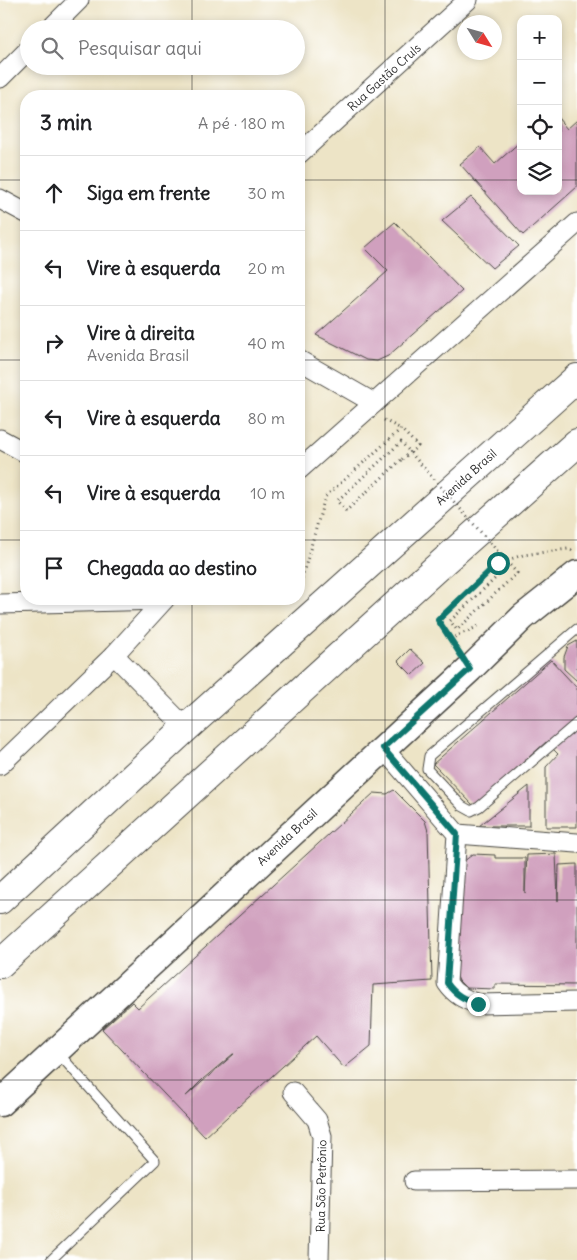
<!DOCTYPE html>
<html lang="pt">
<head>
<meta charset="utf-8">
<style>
	body { margin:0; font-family:Delius,sans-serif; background:#f6f6f6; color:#202124 }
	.controls { position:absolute; right:15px; top:15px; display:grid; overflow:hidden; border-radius:10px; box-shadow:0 2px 8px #0003 }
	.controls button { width:45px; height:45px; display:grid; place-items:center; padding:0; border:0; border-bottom:1px solid #e0e0e0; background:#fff; color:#202124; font:25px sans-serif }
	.compass { position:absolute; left:457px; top:15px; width:45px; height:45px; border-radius:50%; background:#fff; box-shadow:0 2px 8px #0003; rotate:127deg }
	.stop { position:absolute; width:15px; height:15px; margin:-11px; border:4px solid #0f766e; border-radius:50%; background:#fff }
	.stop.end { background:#0f766e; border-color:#fff; box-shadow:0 1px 5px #0008 }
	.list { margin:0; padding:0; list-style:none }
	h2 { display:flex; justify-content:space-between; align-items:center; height:65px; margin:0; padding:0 20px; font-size:21px }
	h2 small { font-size:16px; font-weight:400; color:#757577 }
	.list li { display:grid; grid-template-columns:32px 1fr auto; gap:15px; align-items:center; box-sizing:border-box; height:75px; padding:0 20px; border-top:1px solid #e0e0e0 }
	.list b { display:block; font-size:19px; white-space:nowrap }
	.list p { margin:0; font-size:16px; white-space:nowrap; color:#757577 }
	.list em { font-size:16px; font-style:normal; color:#757577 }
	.icon { flex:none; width:28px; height:28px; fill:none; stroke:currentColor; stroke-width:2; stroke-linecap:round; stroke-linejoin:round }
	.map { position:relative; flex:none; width:577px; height:1260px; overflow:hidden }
	.search { position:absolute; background:#fff; box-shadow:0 2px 8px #0003; left:20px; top:20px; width:285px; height:55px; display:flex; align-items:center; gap:12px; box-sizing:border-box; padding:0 18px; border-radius:28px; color:#757577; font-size:19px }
	.panel { position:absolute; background:#fff; box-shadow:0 2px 8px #0003; left:20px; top:90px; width:285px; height:515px; border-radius:20px }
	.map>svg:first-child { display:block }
	.building { fill:#d0a0be; fill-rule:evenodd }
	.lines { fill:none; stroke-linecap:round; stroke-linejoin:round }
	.lane-casing { stroke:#484742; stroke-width:11 }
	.street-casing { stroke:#484742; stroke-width:21 }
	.secondary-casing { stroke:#484742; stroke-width:29 }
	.highway-casing { stroke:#484742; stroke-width:30 }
	.path { stroke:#484742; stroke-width:3; stroke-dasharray:1 4; stroke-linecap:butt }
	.lane { stroke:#fff; stroke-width:9 }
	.street { stroke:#fff; stroke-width:19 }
	.secondary { stroke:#fff; stroke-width:26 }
	.highway { stroke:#fff; stroke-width:28 }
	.path-bridge { stroke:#484742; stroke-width:3; stroke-dasharray:1 4; stroke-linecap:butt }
	.route { stroke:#0f766e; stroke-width:6 }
	.grid { fill:none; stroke:#2b2b2b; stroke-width:1; stroke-opacity:0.55 }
	.labels { text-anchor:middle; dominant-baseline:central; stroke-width:4; stroke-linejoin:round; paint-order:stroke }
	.street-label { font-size:12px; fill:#2b2b2b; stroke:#fff }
</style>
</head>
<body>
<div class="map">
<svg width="577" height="1260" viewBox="0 0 577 1260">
	<rect width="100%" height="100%" fill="#fff"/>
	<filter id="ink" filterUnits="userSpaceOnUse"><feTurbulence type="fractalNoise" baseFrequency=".02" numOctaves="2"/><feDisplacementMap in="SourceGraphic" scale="10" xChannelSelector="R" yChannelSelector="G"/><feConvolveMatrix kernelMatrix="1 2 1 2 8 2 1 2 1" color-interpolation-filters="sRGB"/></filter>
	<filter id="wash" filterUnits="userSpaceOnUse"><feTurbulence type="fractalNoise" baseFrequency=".0096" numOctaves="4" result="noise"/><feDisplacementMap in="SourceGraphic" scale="20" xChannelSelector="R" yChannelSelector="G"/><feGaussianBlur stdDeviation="1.12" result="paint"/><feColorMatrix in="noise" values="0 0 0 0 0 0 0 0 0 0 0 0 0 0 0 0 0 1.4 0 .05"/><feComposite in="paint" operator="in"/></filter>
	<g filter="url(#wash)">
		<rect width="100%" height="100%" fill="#ede4c6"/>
		<g id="blocks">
			<g class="building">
				<path d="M558,118L567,129L577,120V187L523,235L460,164L480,147L495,164L521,141V191H558Z"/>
				<path d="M471,197L519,246L492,268L442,221Z"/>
				<path d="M395,222L462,291L388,356L377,361L366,360L316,335L388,271L365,248Z"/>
				<path d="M577,641V681L564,669V657L568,646Z"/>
				<path d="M410,649L425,663L412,675L398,661Z"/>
				<path d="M551,660L577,688V715L574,718L577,721V827H546V767L558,754L546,742L474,806L433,764Z"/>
				<path d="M529,786V826H479Z"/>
				<path d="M394,790L425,821L428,831L432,981L373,985L371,1046L344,1068L316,1036L205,1137L102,1029L132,1002L138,1008L374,793L387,794ZM233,1054H234L185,1097L203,1079Z"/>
				<path d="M473,854L495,855V858H525V893L527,855L556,854L558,901L559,865L577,864V985L495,984V989L466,988L459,981L453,968L457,867Z"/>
			</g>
		</g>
	</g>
	<g filter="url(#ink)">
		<use href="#blocks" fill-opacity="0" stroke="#484742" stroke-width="1"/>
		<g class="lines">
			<defs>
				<g id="lane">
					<path d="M577,629L429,756L427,769L462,806L471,811L479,807L577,723"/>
					<path d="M51,1260L155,1161L58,1053"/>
				</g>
				<g id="street">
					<path d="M50,29L79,0"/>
					<path d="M0,78L29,49"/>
					<path d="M299,154L468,0"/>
					<path d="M0,199L26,213"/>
					<path d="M299,360L374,403"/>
					<path d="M0,439L26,453"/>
					<path d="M299,470L577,223"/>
					<path d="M0,604L163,600"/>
					<path d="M114,655L186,728"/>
					<path d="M383,748L457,834L447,983C455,995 464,999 478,1004L577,1002"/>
					<path d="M0,765L114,655L165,599"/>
					<path d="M457,834L577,843"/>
					<path d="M293,1092L317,1120L322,1136L319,1260"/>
					<path d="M414,1181L577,1180"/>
				</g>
				<path id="secondary" d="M0,1103L470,669L523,617L577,574"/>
				<g id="highway">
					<path d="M0,900L186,728L577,378"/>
					<path d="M0,964L434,570L577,443"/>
				</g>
			</defs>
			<use href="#lane" class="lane-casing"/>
			<use href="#street" class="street-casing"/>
			<use href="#secondary" class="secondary-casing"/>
			<use href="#highway" class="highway-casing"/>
			<g class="path">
				<path d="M384,420L401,429"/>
				<path d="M498,563L523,555L568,549L573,551"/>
				<path d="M302,578L325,497L401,429L418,446L401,460"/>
				<path d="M450,639L479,626"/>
				<path d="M458,651L438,620L498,563L502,572"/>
			</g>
			<use href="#lane" class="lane"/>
			<use href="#street" class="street"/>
			<use href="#secondary" class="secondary"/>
			<use href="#highway" class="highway"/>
			<path class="path-bridge" d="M401,460L346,511L337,501L401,442L517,573L457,630L450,621L502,572"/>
		</g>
	</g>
	<g class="lines" filter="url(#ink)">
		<path class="route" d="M478,1004C464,999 455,995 447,983L457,834L383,748L470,669L438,620L498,563"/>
	</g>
	<path class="grid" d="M192,0V29M385,0V1260M192,66V96M0,180H26M299,180H521M558,180H577M0,360H26M299,360H577M0,540H26M299,540H577M192,599V1260M0,720H577M0,900H577M0,1080H577"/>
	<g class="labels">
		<g class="street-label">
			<text transform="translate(384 77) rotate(-42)">Rua Gastão Cruls</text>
			<text transform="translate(466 477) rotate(-42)">Avenida Brasil</text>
			<text transform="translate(287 837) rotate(-43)">Avenida Brasil</text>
			<text transform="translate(321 1186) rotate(-89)">Rua São Petrônio</text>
		</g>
	</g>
</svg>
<div class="controls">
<button>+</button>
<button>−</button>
<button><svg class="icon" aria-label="locate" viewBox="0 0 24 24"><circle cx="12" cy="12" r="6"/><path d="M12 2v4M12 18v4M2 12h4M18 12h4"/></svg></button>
<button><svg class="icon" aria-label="layers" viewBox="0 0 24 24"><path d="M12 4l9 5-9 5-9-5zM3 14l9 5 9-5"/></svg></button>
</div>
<svg class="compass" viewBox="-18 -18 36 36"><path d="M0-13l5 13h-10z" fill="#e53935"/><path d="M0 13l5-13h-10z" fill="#757577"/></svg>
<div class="stop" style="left:498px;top:563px"></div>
<div class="stop end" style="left:478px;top:1004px"></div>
<div class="search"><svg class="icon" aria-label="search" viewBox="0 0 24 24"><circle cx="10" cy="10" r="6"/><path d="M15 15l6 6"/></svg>Pesquisar aqui</div>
<section class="panel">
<h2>3 min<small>A pé · 180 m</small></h2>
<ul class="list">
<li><svg class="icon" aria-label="ahead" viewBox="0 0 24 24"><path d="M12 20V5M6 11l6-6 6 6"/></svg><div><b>Siga em frente</b></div><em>30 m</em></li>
<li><svg class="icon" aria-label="left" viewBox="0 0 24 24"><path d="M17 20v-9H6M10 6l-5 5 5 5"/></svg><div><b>Vire à esquerda</b></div><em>20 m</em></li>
<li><svg class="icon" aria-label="right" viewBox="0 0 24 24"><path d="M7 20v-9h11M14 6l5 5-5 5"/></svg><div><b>Vire à direita</b><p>Avenida Brasil</p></div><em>40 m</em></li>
<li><svg class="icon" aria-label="left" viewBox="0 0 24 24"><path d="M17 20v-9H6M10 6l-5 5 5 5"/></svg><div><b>Vire à esquerda</b></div><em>80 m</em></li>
<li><svg class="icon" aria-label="left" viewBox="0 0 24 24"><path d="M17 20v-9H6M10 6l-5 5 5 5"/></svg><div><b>Vire à esquerda</b></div><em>10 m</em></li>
<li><svg class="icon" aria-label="arrive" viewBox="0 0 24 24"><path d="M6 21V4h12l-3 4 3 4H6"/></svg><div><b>Chegada ao destino</b></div></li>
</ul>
</section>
</div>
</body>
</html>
